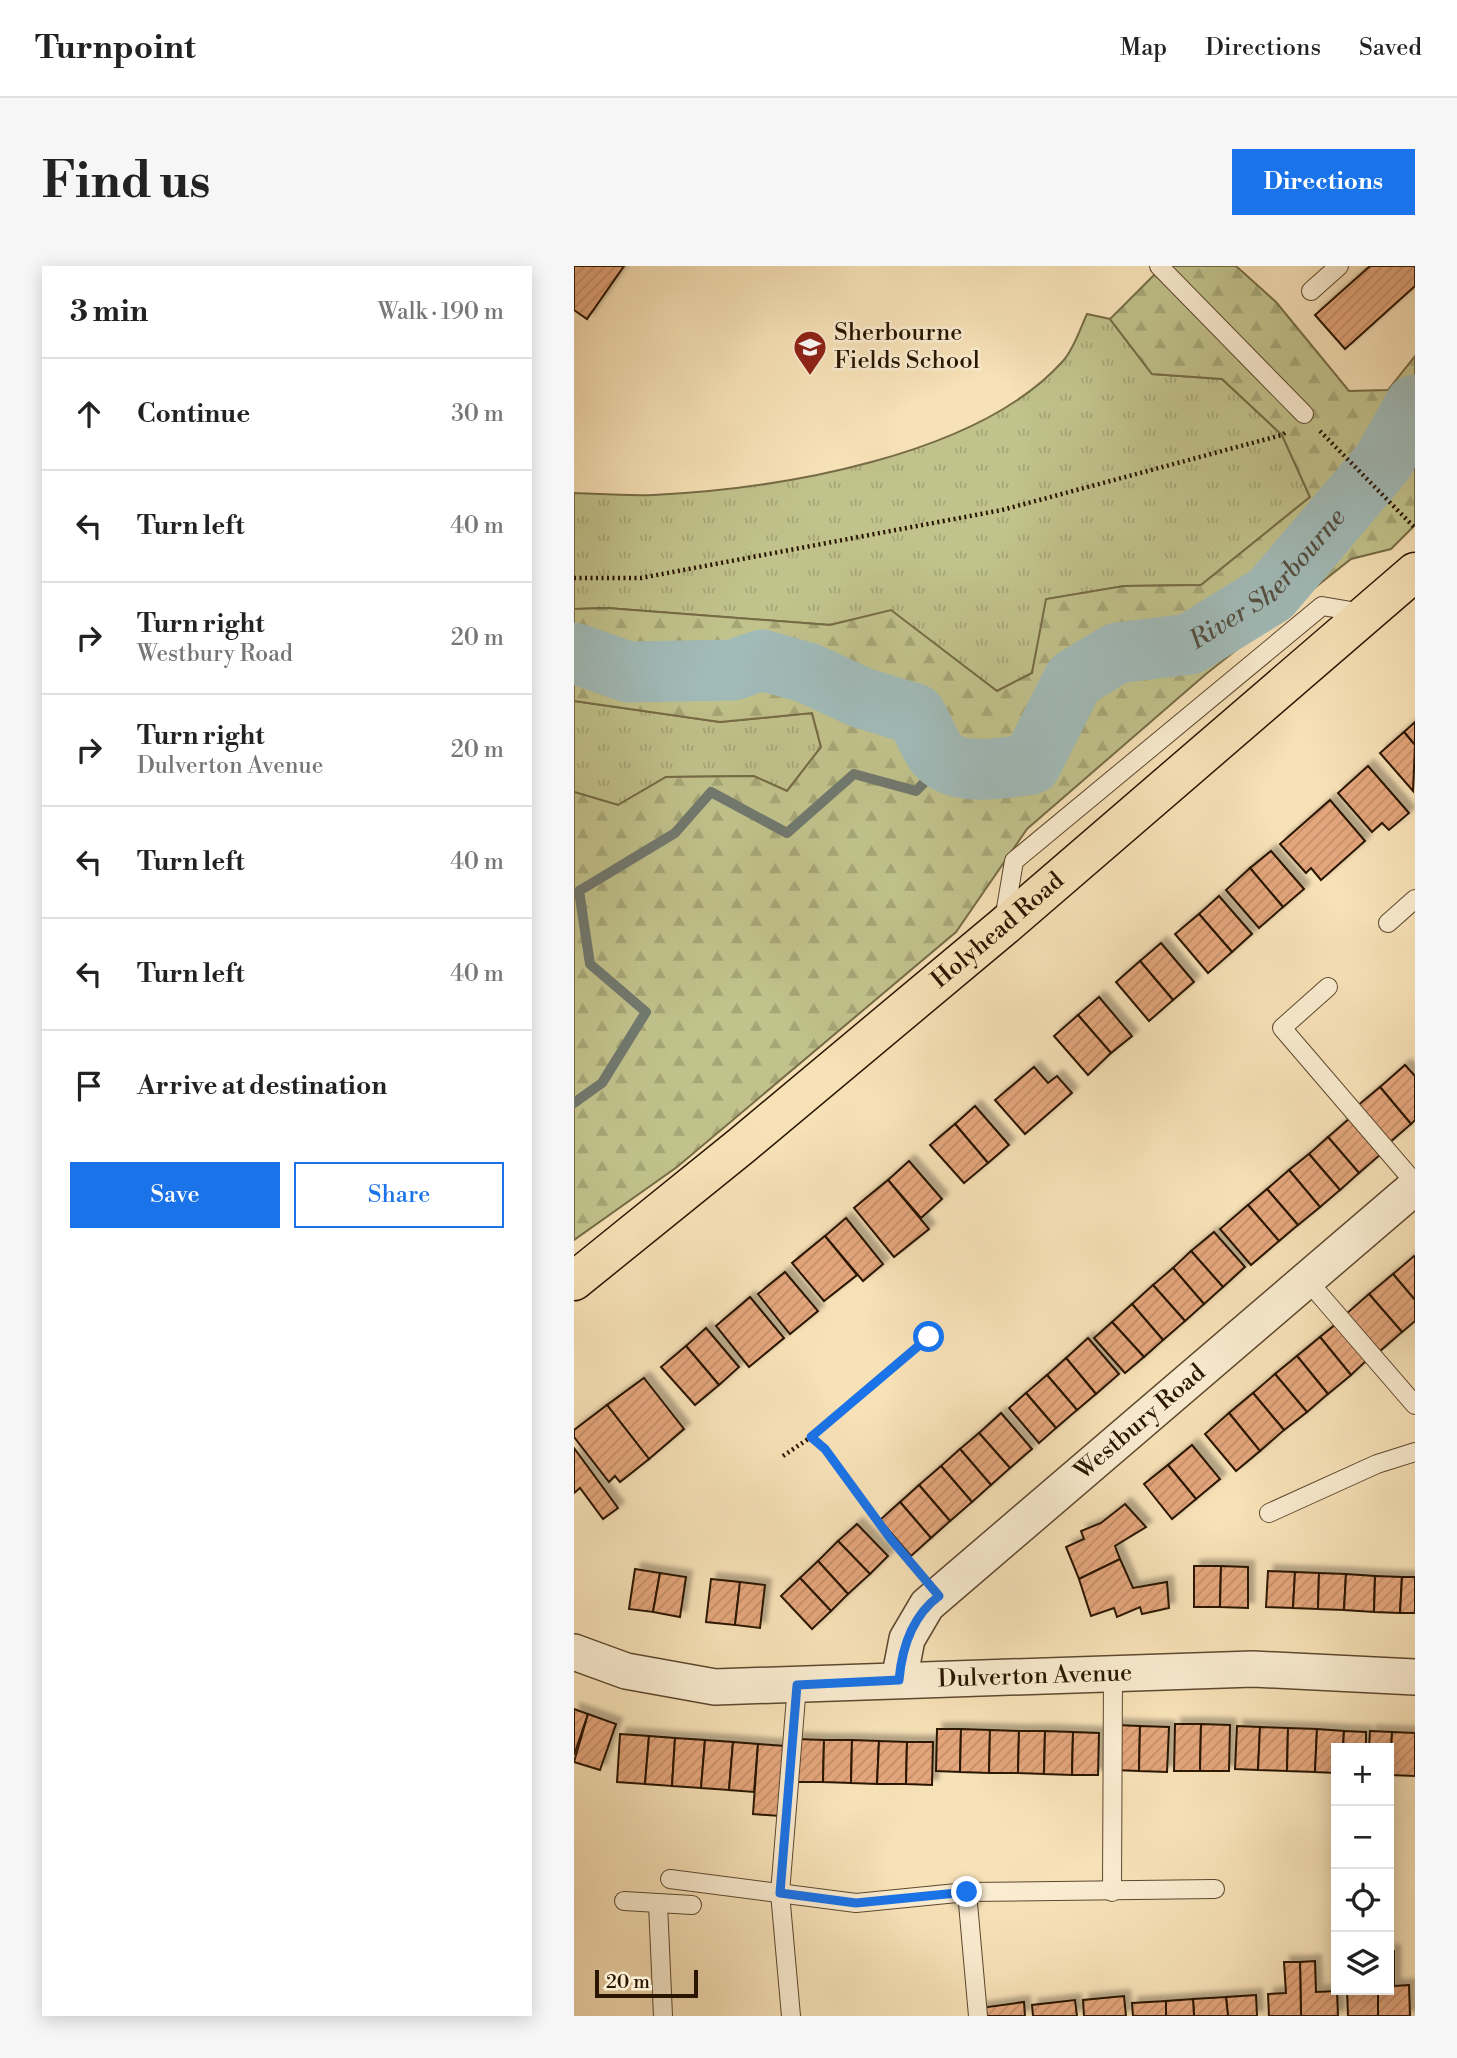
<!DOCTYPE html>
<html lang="en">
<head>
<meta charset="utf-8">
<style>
	body { margin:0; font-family:"Libre Bodoni",serif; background:#f6f6f6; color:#222 }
	.controls { position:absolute; right:21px; bottom:21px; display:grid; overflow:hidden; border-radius:0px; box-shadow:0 4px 18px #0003 }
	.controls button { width:63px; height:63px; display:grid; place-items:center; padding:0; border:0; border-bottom:2px solid #e0e0e0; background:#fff; color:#222; font:35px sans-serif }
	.scale { position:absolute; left:21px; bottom:18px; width:103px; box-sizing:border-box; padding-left:7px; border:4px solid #2a1500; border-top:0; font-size:19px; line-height:24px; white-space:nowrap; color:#2a1500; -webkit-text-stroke:5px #faecd0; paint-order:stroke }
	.stop { position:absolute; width:21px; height:21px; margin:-16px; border:5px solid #1a73e8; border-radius:50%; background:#fff }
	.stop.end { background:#1a73e8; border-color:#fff; box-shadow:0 2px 7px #0008 }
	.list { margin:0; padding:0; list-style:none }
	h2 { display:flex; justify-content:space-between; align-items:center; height:91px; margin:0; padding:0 28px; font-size:30px }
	h2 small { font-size:23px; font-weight:400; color:#767676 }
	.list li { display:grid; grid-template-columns:46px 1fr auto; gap:21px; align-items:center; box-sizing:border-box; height:112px; padding:0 28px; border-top:2px solid #e0e0e0 }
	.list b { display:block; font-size:26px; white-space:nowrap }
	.list p { margin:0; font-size:23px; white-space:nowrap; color:#767676 }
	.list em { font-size:23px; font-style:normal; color:#767676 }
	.actions { display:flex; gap:14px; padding:21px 28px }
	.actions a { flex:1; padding:16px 0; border:2px solid #1a73e8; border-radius:0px; text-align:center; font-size:24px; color:#1a73e8 }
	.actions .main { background:#1a73e8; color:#fff }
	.icon { flex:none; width:38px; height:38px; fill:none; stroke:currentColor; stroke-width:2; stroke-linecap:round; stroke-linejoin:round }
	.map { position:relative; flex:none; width:841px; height:1750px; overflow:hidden; border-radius:0px }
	header { display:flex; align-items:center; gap:42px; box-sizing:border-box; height:98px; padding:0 35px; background:#fff; border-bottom:2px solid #e0e0e0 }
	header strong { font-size:33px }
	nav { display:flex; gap:38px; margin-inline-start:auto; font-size:24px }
	.intro { display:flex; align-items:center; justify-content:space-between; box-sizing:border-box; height:168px; padding:0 42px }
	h1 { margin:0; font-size:49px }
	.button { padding:18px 32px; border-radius:0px; background:#1a73e8; color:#fff; font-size:24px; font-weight:700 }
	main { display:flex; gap:42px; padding:0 42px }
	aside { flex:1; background:#fff; border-radius:0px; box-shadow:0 4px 18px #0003 }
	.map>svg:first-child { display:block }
	.grass { fill:url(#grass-tufts); stroke:#766c46; stroke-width:2 }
	.forest { fill:url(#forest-firs); stroke:#766c46; stroke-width:2 }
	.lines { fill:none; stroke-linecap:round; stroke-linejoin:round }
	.stream { stroke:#71796f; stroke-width:10 }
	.river { stroke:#a1bbb9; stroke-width:61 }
	.building { fill:url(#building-hatch); stroke:#2a1500; stroke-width:2; filter:url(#shadow) }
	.service-casing { stroke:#5d482e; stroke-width:20 }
	.minor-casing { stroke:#5d482e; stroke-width:38 }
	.trunk-casing { stroke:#2a1500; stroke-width:41 }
	.path { stroke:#2a1500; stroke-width:4.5; stroke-dasharray:2 3.5; stroke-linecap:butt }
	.service { stroke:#faecd0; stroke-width:18 }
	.minor { stroke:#faecd0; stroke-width:35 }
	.trunk { stroke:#f7e1b7; stroke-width:38 }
	.route { stroke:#1a73e8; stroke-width:9 }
	.labels { text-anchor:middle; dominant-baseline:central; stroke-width:5; stroke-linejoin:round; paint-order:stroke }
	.poi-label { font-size:24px; fill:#2a1500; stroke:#faecd0; text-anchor:start }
	.street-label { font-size:24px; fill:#2a1500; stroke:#faecd0 }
	.water-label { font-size:26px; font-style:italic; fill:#544f41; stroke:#faecd0 }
</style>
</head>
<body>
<header>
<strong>Turnpoint</strong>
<nav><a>Map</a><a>Directions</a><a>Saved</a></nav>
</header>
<div class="intro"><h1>Find us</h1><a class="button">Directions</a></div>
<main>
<aside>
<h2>3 min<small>Walk · 190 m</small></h2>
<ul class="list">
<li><svg class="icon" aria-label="ahead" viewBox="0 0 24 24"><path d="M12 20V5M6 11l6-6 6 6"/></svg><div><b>Continue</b></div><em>30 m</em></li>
<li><svg class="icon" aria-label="left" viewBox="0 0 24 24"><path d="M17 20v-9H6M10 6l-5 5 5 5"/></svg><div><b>Turn left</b></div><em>40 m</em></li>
<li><svg class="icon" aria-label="right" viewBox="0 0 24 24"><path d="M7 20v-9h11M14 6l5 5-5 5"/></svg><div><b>Turn right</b><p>Westbury Road</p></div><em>20 m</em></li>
<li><svg class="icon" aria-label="right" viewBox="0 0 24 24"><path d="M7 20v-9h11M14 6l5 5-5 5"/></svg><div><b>Turn right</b><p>Dulverton Avenue</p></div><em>20 m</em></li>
<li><svg class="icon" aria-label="left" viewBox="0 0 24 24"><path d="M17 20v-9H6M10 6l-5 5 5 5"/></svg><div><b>Turn left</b></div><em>40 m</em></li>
<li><svg class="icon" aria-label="left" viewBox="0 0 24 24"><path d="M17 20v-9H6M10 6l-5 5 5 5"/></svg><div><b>Turn left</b></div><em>40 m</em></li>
<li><svg class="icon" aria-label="arrive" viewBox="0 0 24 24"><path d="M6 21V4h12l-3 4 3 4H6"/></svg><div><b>Arrive at destination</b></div></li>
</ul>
<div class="actions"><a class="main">Save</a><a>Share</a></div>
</aside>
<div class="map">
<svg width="841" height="1750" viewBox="0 0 841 1750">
	<defs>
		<pattern id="grass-tufts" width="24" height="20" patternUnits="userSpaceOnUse" patternTransform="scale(1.75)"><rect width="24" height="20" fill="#c1c28c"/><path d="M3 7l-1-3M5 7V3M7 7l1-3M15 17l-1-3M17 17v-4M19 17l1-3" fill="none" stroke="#a6a677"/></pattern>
		<pattern id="forest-firs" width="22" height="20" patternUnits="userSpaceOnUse" patternTransform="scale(1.75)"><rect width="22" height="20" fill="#c1c28c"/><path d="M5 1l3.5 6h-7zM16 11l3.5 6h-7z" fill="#a6a677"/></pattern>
		<pattern id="building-hatch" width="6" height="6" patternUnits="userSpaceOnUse" patternTransform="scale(1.75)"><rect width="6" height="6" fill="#e4a67c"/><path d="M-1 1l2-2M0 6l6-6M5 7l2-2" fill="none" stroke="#c48e69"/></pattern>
		<filter id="shadow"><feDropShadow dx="6" dy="-6" stdDeviation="2" flood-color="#0004"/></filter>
	</defs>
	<rect width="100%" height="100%" fill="#f7e1b7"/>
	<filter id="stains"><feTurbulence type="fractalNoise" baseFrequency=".00286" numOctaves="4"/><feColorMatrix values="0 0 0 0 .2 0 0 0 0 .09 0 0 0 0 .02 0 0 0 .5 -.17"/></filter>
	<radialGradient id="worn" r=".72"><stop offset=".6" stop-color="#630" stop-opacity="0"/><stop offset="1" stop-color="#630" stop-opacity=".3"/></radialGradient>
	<g class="grass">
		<path d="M513,48L536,53L578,108L648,113L708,169L736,231L627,319L550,320L473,333L458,407L423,425L317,345L256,359L33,342L0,343V227C26,228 53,230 80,229C203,223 403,191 489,95C500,83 506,63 513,48Z"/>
		<path d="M0,435L146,456L238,447L247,481L213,525L179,510L92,511L44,539L0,526Z"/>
	</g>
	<path class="forest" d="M589,0H662L702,36L775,125L814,124L841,90V259L817,283L777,293L632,408L453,563L382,666L103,901L0,974V526L44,539L92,511L180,510L213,525L247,481L238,447L146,456L0,435V343L33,342L256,359L317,344L423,425L458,407L472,333L550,320L627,319L736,231L708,169L648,113L578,108L536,53Z"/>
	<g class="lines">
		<path class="stream" d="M0,837L28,817L72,746L16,698L5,625L101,567L137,526L213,567L280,508L342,525L371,495"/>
		<path class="river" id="s1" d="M0,387L54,406L159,404L188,394L234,407L288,432L341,448C349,460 354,476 362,487C382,512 430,502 457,498L500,413L543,387L616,378L697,328L809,196L841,139"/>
	</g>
	<g class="building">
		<path d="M0,0H50L13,53L0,44Z"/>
		<path d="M796,0H841V20L771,83L741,49Z"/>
		<path d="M841,456V479L830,466Z"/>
		<path d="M830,466L841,479L839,525L806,487Z"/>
		<path d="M794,500L835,547L815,564L808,557L798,566L764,527Z"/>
		<path d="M756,534L791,575L747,614L737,602L732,607L706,578Z"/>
		<path d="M697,585L730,623L709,641L676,602Z"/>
		<path d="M676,602L709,641L685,662L652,624Z"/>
		<path d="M645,630L678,668L658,686L625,648Z"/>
		<path d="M625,648L658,686L634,707L601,668Z"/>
		<path d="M587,677L620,716L599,734L566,695Z"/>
		<path d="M566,695L599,734L575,755L542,716Z"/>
		<path d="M525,731L558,770L537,787L504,749Z"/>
		<path d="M504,749L537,787L514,809L480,770Z"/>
		<path d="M831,799L841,810V854L837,858L806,821Z"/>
		<path d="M460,801L474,817L483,810L498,827L451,868L421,834Z"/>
		<path d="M806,821L837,858L814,878L782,841Z"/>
		<path d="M401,840L435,879L414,897L381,858Z"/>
		<path d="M776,852L807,888L785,907L754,871Z"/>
		<path d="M381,858L414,897L390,917L356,879Z"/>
		<path d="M754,871L785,907L766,924L735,888Z"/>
		<path d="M735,888L766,924L746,941L715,904Z"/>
		<path d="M335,895L368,933L347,952L314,914Z"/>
		<path d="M715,904L746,941L724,959L693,923Z"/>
		<path d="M314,914L355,963L320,991L280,942Z"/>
		<path d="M693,923L724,959L705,975L674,939Z"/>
		<path d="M674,939L705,975L677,999L646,963Z"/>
		<path d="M272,952L309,998L289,1015L251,970Z"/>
		<path d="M640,966L671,1001L649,1021L617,985Z"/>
		<path d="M251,970L283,1009L250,1035L218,997Z"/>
		<path d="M617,985L649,1021L630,1038L599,1002Z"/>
		<path d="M840,990L841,991V1034L819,1008Z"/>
		<path d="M599,1002L630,1038L611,1055L579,1019Z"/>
		<path d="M211,1006L244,1045L216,1068L184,1028Z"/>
		<path d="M819,1008L841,1034V1055L828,1066L795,1028Z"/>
		<path d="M579,1019L611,1055L589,1074L558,1038Z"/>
		<path d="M795,1028L828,1066L805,1086L772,1048Z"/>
		<path d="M176,1031L210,1072L175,1101L142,1060Z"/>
		<path d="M558,1038L589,1074L570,1091L538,1056Z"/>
		<path d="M538,1056L570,1091L551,1107L520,1072Z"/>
		<path d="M762,1058L793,1094L777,1109L746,1071Z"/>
		<path d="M132,1062L165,1101L145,1119L112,1080Z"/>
		<path d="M746,1071L777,1109L754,1128L723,1090Z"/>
		<path d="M514,1072L545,1108L522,1128L492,1092Z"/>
		<path d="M112,1080L145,1119L121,1139L87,1101Z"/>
		<path d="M723,1090L754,1128L733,1146L701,1108Z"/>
		<path d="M492,1092L522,1128L503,1144L473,1109Z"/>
		<path d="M701,1108L733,1146L710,1164L679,1127Z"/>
		<path d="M473,1109L503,1144L482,1162L452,1127Z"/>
		<path d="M70,1112L110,1163L75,1193L33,1139Z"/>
		<path d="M452,1127L482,1162L465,1177L435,1142Z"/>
		<path d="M679,1127L710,1164L686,1185L655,1147Z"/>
		<path d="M33,1139L75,1193L46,1216L41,1210L35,1216L0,1171V1164Z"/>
		<path d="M427,1147L458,1183L436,1202L405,1167Z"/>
		<path d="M655,1147L686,1185L662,1205L631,1168Z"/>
		<path d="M405,1167L436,1202L417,1219L386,1183Z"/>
		<path d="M618,1179L646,1213L622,1233L594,1199Z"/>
		<path d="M0,1182L44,1242L29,1253L6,1222L0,1227Z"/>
		<path d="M386,1183L417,1219L398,1236L367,1200Z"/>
		<path d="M594,1199L622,1233L598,1253L570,1218Z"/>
		<path d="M367,1200L398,1236L376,1255L345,1219Z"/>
		<path d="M345,1219L376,1255L357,1272L326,1236Z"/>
		<path d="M326,1236L357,1272L337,1290L306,1254Z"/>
		<path d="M551,1238L572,1261L541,1280L546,1293L505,1313L492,1281L510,1273L507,1265L527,1257Z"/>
		<path d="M283,1258L314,1290L296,1308L264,1275Z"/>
		<path d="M264,1275L296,1308L274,1328L244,1295Z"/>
		<path d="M546,1293L559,1322L593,1316L595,1342L568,1348L566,1341L543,1351L540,1342L517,1350L505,1313Z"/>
		<path d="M244,1295L274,1328L257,1345L226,1312Z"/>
		<path d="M620,1300H647L646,1341H620Z"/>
		<path d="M647,1300L674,1301V1342L646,1341Z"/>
		<path d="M61,1303L86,1307L79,1346L55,1343Z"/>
		<path d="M694,1305L721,1306L719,1342L692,1341Z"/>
		<path d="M721,1306L745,1307L744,1343L719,1342Z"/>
		<path d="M86,1307L112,1311L106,1351L79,1346Z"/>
		<path d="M745,1307L772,1308L770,1344L744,1343Z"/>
		<path d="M772,1308L801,1310L800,1346L770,1344Z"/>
		<path d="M801,1310L828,1311L826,1347L800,1346Z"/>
		<path d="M828,1311H841V1347H826Z"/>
		<path d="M226,1312L257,1345L238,1363L207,1330Z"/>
		<path d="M137,1313L166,1316L161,1359L132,1356Z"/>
		<path d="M166,1316L191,1319L186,1362L161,1359Z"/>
		<path d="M0,1443L14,1448L0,1489Z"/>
		<path d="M14,1448L42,1458L26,1504L0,1496Z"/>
		<path d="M601,1458H627L626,1505H600Z"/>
		<path d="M627,1458L656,1459L655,1505H626Z"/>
		<path d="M541,1459L566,1460L565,1505L540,1504Z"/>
		<path d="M566,1460L595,1461L593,1506L565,1505Z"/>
		<path d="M663,1460L686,1461L684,1504L661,1503Z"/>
		<path d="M686,1461L714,1462L713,1505L684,1504Z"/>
		<path d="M714,1462L743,1463L741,1506L713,1505Z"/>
		<path d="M363,1463H387L386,1506L362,1505Z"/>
		<path d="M387,1463L416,1464L415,1507L386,1506Z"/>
		<path d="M743,1463L770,1465L769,1482H762V1507L741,1506Z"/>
		<path d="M416,1464L445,1465L444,1507H415Z"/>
		<path d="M445,1465H471L470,1508L444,1507Z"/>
		<path d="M471,1465L499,1466L498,1509L470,1508Z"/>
		<path d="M770,1465L792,1466V1482H769Z"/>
		<path d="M796,1465L818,1466L816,1509L815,1482H795Z"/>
		<path d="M499,1466L525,1467L524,1509H498Z"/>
		<path d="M818,1466L841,1467V1510L816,1509Z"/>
		<path d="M46,1468L75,1470L71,1518L43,1516Z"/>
		<path d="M75,1470L101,1472L98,1520L71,1518Z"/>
		<path d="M101,1472L131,1474L127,1522L98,1520Z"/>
		<path d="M222,1473L250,1474L249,1516H221Z"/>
		<path d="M131,1474L159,1476L155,1524L127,1522Z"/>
		<path d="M250,1474H278L277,1517L249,1516Z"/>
		<path d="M278,1474L305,1475L303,1518L277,1517Z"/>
		<path d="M305,1475L333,1476L332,1518H303Z"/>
		<path d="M159,1476L184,1478L180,1526L155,1524Z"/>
		<path d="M333,1476H359L358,1519L332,1518Z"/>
		<path d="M184,1478L211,1480L206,1550L179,1548Z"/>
		<path d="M815,1685H820V1720L835,1719L836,1750H804V1724H815Z"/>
		<path d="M741,1695L742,1726L763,1725L764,1750H727L726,1696Z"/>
		<path d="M710,1696H726L727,1750H695L694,1728L712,1727Z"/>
		<path d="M773,1724H804V1750H774Z"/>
		<path d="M682,1729L683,1750H654L652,1731Z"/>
		<path d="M550,1730L552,1750H510L509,1734Z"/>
		<path d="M652,1731L654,1750H620L619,1733Z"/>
		<path d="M619,1733L620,1750H592V1735Z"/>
		<path d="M501,1734L503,1750H459L458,1739Z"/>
		<path d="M592,1735V1750H559L558,1737Z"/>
		<path d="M450,1736L451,1750H407L406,1742Z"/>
	</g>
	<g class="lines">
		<defs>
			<g id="service">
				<path d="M585,0L730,148"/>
				<path d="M737,25L765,0"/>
				<path d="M430,654L440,595L748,340L789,347"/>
				<path d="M814,657L841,633"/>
				<path d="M754,721L708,762L841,917"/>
				<path d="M733,1014L841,1139"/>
				<path d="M695,1247L803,1198L841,1186"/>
				<path d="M96,1613L282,1637L393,1626L641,1623"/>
				<path d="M393,1626L404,1750"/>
				<path d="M538,1626L539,1407"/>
				<path d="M50,1635L118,1639"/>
				<path d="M84,1638L89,1750"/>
				<path d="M217,1750L206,1627L223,1419"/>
			</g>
			<g id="minor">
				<path id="s2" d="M0,1386L52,1405L141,1421L679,1403L841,1411"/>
				<path id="s3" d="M325,1414L333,1373L353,1339L841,921"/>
			</g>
			<g id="trunk">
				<path id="s4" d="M0,1015L167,880L429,661L841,306"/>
			</g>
		</defs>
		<use href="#service" class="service-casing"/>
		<use href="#minor" class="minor-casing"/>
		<use href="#trunk" class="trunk-casing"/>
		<g class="path">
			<path d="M746,165L841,262"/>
			<path d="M0,312H67L428,244L708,169L713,165"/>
			<path d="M209,1190L237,1171"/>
			<path d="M342,1304L316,1272L251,1183L237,1171L355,1071"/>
		</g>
		<use href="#service" class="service"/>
		<use href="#minor" class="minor"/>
		<use href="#trunk" class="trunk"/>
	</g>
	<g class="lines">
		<path class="route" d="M355,1071L237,1171L251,1183L316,1272L365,1330C338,1350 328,1381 325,1414L223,1419L206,1627L282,1637L393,1626"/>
	</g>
	<defs>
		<symbol id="school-pin" viewBox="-11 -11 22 30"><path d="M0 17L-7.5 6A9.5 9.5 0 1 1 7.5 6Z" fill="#8f2418" stroke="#faecd0"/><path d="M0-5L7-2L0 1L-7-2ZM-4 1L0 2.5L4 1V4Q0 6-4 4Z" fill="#fff"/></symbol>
	</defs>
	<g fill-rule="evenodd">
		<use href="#school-pin" x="217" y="62" width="38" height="52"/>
	</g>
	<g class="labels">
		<g class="poi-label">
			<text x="260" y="67">Sherbourne<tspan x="260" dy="28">Fields School</tspan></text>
		</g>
		<g class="street-label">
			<text stroke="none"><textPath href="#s4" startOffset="550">Holyhead Road</textPath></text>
			<text stroke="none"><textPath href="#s3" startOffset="362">Westbury Road</textPath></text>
			<text stroke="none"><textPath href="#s2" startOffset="466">Dulverton Avenue</textPath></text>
		</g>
		<g class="water-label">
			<text stroke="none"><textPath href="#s1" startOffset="821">River Sherbourne</textPath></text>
		</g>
	</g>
	<rect width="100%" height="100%" filter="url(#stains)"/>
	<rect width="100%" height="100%" fill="url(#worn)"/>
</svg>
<div class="controls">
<button>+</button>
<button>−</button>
<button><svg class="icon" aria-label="locate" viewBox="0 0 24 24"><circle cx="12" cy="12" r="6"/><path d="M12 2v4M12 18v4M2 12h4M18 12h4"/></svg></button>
<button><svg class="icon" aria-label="layers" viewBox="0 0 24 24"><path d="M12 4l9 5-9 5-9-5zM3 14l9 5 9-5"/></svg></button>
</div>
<div class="scale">20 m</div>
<div class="stop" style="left:355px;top:1071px"></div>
<div class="stop end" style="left:393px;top:1626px"></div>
</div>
</main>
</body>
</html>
